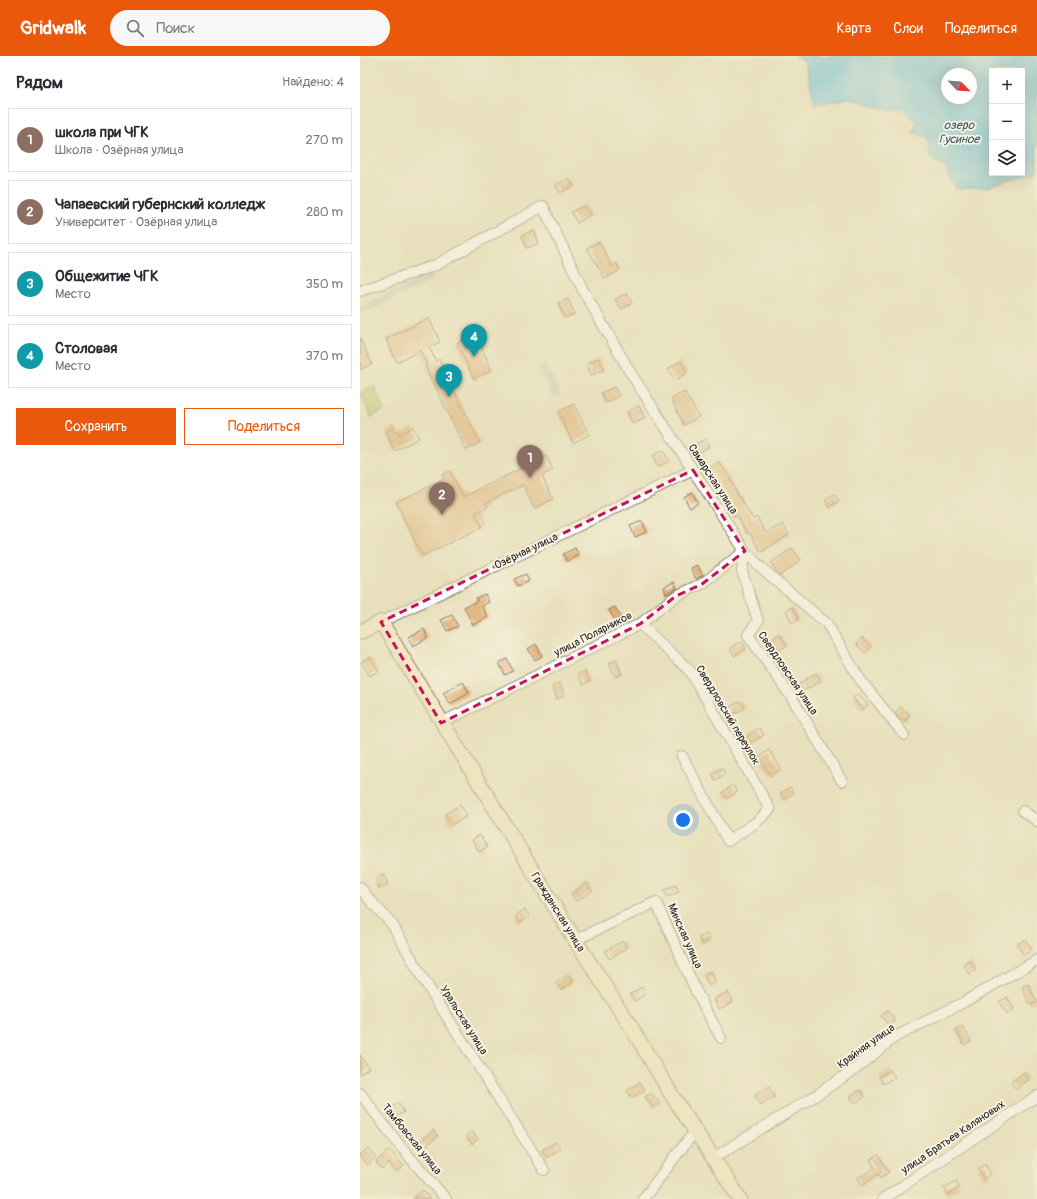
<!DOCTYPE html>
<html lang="ru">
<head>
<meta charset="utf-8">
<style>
	body { margin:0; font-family:Pangolin,sans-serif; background:#f7f7f7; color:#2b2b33 }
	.controls { position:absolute; right:12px; top:12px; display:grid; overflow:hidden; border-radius:0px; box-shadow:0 4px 16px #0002 }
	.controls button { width:36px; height:36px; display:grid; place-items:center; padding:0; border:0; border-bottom:1px solid #e1e1e2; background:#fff; color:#2b2b33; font:20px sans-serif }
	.compass { position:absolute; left:581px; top:12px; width:36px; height:36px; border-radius:50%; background:#fff; box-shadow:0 4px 16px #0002; rotate:115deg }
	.you { position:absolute; left:323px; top:764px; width:14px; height:14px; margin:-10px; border:3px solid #fff; border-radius:50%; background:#1a73e8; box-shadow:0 0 0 6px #1a73e833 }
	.badge { display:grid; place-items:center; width:26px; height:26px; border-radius:50%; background:#ea580c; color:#fff; font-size:13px; font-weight:700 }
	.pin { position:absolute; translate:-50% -33px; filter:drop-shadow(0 1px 2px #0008) }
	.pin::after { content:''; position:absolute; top:21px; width:14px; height:12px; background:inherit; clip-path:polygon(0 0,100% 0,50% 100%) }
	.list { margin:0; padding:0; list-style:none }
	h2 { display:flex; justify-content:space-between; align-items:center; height:52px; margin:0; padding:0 16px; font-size:17px }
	h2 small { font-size:13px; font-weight:400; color:#7c7c81 }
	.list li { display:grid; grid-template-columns:26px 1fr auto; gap:12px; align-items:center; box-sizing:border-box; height:64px; margin:0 8px 8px; padding:0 8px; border:1px solid #e1e1e2; border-radius:0px }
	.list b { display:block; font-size:15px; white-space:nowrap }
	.list p { margin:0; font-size:13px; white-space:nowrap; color:#7c7c81 }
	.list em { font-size:13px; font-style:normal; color:#7c7c81 }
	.actions { display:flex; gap:8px; padding:12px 16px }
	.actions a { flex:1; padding:9px 0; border:1px solid #ea580c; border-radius:0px; text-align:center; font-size:14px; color:#ea580c }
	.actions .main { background:#ea580c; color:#fff }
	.icon { flex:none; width:22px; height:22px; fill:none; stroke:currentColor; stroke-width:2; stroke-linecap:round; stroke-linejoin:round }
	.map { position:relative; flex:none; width:677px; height:1143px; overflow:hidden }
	header { display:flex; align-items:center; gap:24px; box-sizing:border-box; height:56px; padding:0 20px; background:#ea580c; color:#fff }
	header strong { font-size:19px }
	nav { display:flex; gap:22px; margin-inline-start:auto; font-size:14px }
	.search { width:280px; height:36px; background:#f7f7f7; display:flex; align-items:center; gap:10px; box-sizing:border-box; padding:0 14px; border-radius:22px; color:#7c7c81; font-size:15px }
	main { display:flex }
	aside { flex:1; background:#fff }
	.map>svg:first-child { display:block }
	.industrial { fill:#cdc2b9 }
	.green { fill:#b5c162; stroke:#686e3f }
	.water { fill:#66c1e4; stroke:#416e80; fill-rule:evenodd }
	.building { fill:#e1aa70 }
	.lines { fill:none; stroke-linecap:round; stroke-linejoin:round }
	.street-casing { stroke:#827e6c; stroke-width:12 }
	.secondary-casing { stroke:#827e6c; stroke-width:16 }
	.street { stroke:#fff; stroke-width:10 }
	.secondary { stroke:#f7e8c3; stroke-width:14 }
	.marked { fill:none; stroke:#c2185b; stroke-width:3; stroke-dasharray:8 5; stroke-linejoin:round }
	.labels { text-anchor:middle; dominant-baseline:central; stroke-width:3.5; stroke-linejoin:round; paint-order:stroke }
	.street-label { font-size:11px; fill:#1c1c1c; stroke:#fcf5e5 }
	.water-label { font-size:12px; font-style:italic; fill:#365662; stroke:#fcf5e5 }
</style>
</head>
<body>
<header>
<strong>Gridwalk</strong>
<div class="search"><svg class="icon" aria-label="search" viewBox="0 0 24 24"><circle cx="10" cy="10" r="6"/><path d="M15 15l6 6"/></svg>Поиск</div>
<nav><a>Карта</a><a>Слои</a><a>Поделиться</a></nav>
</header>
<main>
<aside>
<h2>Рядом<small>Найдено: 4</small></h2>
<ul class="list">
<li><span class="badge" style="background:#8d6e63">1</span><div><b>школа при ЧГК</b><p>Школа · Озёрная улица</p></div><em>270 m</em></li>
<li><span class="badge" style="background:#8d6e63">2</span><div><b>Чапаевский губернский колледж</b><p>Университет · Озёрная улица</p></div><em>280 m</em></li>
<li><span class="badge" style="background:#0f9aa8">3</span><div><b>Общежитие ЧГК</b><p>Место</p></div><em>350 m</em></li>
<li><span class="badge" style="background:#0f9aa8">4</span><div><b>Столовая</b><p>Место</p></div><em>370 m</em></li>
</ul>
<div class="actions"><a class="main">Сохранить</a><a>Поделиться</a></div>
</aside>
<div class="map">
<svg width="677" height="1143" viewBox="0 0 677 1143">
	<rect width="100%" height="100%" fill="#fcf5e5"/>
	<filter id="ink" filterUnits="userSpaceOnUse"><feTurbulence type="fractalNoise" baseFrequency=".025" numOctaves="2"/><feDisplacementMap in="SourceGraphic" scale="8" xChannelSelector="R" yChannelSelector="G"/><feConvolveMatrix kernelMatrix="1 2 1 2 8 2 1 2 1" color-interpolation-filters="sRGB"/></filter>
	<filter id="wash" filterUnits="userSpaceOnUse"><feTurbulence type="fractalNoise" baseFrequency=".012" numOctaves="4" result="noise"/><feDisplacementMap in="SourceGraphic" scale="16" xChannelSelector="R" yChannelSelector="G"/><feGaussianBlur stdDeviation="0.9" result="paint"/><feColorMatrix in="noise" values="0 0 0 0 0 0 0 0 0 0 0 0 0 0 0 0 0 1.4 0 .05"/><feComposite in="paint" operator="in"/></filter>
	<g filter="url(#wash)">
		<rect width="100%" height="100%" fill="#e8e0bc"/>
		<g class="industrial">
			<path d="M71,216L74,224L0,259V251Z"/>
			<path d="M185,307L201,338L194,342L177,311Z"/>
		</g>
		<path class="green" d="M14,330L25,354L11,361L0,337Z"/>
		<path class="water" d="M435,0H677V116L628,131L596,133L586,113L569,100L570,89L567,81L553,77L557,66L542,52L531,55L490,42L455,48L445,5ZM632,15H662V117H632ZM587,18H611V42H587Z"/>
		<g id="blocks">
			<g class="building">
				<path d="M209,122L213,130L200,137L196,129Z"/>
				<path d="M225,149L231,159L217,167L211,156Z"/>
				<path d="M174,174L179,187L167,192L162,179Z"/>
				<path d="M239,186L252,210L256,207L260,214L245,223L227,192Z"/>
				<path d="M267,237L272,247L261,253L255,243Z"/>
				<path d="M208,243L215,258L205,262L198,247Z"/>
				<path d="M69,262L80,286L69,291L76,305L79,303L120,387L106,394L65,310L67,309L60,295L37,306L26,283Z"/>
				<path d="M115,279L132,314L114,323L97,287Z"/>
				<path d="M0,282L12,308L0,314Z"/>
				<path d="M239,302L244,314L231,319L227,308Z"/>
				<path d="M321,305L327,317L315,324L308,313Z"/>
				<path d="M254,331L259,340L246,347L241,337Z"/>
				<path d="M325,336L339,361L324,369L311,343Z"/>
				<path d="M214,348L229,379L213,387L198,356Z"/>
				<path d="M279,350L285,362L273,368L267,356Z"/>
				<path d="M35,371L39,379L53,371L59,382L35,395L26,376Z"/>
				<path d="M345,383L349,391L338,397L334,389Z"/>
				<path d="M303,394L309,405L298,411L292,400Z"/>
				<path d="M186,400L193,414L182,420L193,443L174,453L163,429L126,447L128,451L115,457L122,471L62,500L36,446L84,423L82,419L90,415L103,441Z"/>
				<path d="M359,406L368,419L379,442L380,441L393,463L397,461L406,477L423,468L429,479L401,496L389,476L387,478L377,460L374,461L367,449L359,431L361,430L350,412Z"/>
				<path d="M332,436L338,447L330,452L324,441Z"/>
				<path d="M474,438L479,445L470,451L465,444Z"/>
				<path d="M282,465L287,476L275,481L270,470Z"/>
				<path d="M215,492L219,499L207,505L203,498Z"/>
				<path d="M432,492L441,504L420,520L411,507Z"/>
				<path d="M337,509L343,519L336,523L331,512Z"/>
				<path d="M166,518L169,525L158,530L154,523Z"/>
				<path d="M314,526L317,532L306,538L304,531Z"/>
				<path d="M125,538L129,546L122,550L128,561L113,569L104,551L117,545L116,542Z"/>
				<path d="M255,551L261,561L255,565L249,554Z"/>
				<path d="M433,551L439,563L432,567L426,555Z"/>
				<path d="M92,559L98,570L87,575L81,564Z"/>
				<path d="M64,573L68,582L53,590L49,581Z"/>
				<path d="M419,578L427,589L417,596L409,585Z"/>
				<path d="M502,582L511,591L505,597L496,588Z"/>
				<path d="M382,585L386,593L374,600L370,592Z"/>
				<path d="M176,588L182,600L175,604L168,593Z"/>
				<path d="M10,601L19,615L10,620L1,606Z"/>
				<path d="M147,603L153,615L145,619L139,607Z"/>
				<path d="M256,604L262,618L255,621L249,607Z"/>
				<path d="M225,615L230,625L223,629L218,618Z"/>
				<path d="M456,617L461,625L443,635L439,628Z"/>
				<path d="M103,626L109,637L90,648L83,637Z"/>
				<path d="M199,627L205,639L197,643L192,631Z"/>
				<path d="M498,638L508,649L502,654L493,642Z"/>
				<path d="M381,645L385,652L372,659L368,652Z"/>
				<path d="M540,651L550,658L545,665L535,658Z"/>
				<path d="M399,672L404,679L389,688L385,681Z"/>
				<path d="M409,694L421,713L411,720L399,701Z"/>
				<path d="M362,712L365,718L355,724L352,718Z"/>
				<path d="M373,729L377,736L367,743L362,736Z"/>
				<path d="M430,731L434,737L424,744L420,737Z"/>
				<path d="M100,749L107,760L91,769L85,758Z"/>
				<path d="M120,779L127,791L119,796L112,784Z"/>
				<path d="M24,818L28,829L19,833L15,822Z"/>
				<path d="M227,827L232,835L216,845L211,838Z"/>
				<path d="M316,829L319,836L307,841L304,834Z"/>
				<path d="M165,853L169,861L159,867L155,860Z"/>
				<path d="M347,878L350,884L341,888L339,881Z"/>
				<path d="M665,883L672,893L664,899L657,889Z"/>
				<path d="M263,885L267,892L249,903L245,895Z"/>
				<path d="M611,905L616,914L609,918L604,909Z"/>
				<path d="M351,915L356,926L349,930L344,919Z"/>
				<path d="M208,919L213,926L201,934L196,927Z"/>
				<path d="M668,928L677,946L670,949L662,931Z"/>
				<path d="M282,931L286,938L275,945L270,938Z"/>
				<path d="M368,936L373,946L359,953L354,943Z"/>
				<path d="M647,941L654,953L647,958L639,946Z"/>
				<path d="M528,955L536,965L529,970L521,960Z"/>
				<path d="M603,971L611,985L604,989L596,974Z"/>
				<path d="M0,999L9,1012L0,1018Z"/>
				<path d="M530,1014L535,1021L523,1028L519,1021Z"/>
				<path d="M664,1016L669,1024L656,1033L651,1026Z"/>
				<path d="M280,1026L285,1034L272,1042L267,1035Z"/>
				<path d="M409,1031L415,1041L400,1049L395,1039Z"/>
				<path d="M501,1034L505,1041L494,1047L490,1040Z"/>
				<path d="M291,1037L300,1047L293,1052L285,1041Z"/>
				<path d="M38,1047L44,1056L35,1062L29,1053Z"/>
				<path d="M73,1074L78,1080L65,1091L60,1085Z"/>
				<path d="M112,1075L118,1083L112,1088L106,1080Z"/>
				<path d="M196,1086L200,1093L186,1101L182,1094Z"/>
				<path d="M8,1092L16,1101L7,1109L0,1101V1099Z"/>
				<path d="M29,1094L44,1110L37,1116L29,1107L22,1113L16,1106Z"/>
				<path d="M518,1099L529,1116L521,1122L519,1118L502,1129L498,1122L515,1112L510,1104Z"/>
				<path d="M625,1108L631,1118L624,1123L618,1113Z"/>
				<path d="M596,1125L600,1131L588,1139L584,1132Z"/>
				<path d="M63,1134L70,1143H53Z"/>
			</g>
		</g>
	</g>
	<g filter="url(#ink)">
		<use href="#blocks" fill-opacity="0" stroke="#827e6c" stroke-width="1"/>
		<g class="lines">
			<defs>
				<g id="street">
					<path d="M0,235L76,209L183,150L223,234L270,316L385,495L398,509L467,568L499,622L544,679"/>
					<path d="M385,495L382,515L398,565L388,579L432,642L482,725"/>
					<path d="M21,566L333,414"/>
					<path d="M280,568L330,615L410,753L398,765L368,785L322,700"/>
					<path d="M81,667L280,568L316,540L342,528L385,495"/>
					<path d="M663,755L677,765"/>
					<path d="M0,831L8,842L32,868L62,921L184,1114"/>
					<path d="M215,884L296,846L336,935L361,982"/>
					<path d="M0,1037L40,1090L86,1143"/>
					<path d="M353,1102L458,1038L492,1015L535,981L604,946L677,904"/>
					<path d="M283,1143L335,1075"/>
					<path d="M523,1143L677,1040"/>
				</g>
				<path id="secondary" d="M0,576L21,566L215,884L268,966L313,1041L380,1143"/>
			</defs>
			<use href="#street" class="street-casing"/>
			<use href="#secondary" class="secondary-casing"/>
			<use href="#street" class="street"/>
			<use href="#secondary" class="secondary"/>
		</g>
	</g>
	<path d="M0 0H677V1143H0ZM333,414L385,495L342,528L316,540L280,568L81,667L21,566Z" fill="#e8e0bc" fill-opacity=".55" fill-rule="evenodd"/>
	<path class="marked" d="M333,414L385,495L342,528L316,540L280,568L81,667L21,566Z"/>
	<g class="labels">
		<g class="street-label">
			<text transform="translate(353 423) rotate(57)">Самарская улица</text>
			<text transform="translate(166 495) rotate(-26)">Озёрная улица</text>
			<text transform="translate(233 578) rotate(-27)">улица Полярников</text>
			<text transform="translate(428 617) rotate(56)">Свердловская улица</text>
			<text transform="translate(368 659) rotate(59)">Свердловский переулок</text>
			<text transform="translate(198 856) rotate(58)">Гражданская улица</text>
			<text transform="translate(325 880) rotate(66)">Минская улица</text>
			<text transform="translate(104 964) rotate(58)">Уральская улица</text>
			<text transform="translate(506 990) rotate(-36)">Крайняя улица</text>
			<text transform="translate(593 1081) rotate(-34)">улица Братьев Каляновых</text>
			<text transform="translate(52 1083) rotate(51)">Тамбовская улица</text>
		</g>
		<g class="water-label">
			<text x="599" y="69">озеро<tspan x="599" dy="14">Гусиное</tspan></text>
		</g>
	</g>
</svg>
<div class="controls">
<button>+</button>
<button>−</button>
<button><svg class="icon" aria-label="layers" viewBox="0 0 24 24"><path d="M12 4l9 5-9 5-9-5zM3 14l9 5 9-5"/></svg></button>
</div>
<svg class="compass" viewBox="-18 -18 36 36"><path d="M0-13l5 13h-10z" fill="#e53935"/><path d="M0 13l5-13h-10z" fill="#7c7c81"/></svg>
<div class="you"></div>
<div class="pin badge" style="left:170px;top:422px;background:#8d6e63">1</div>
<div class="pin badge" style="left:82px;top:459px;background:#8d6e63">2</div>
<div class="pin badge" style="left:89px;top:341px;background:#0f9aa8">3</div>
<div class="pin badge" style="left:114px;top:301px;background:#0f9aa8">4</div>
</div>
</main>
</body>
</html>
